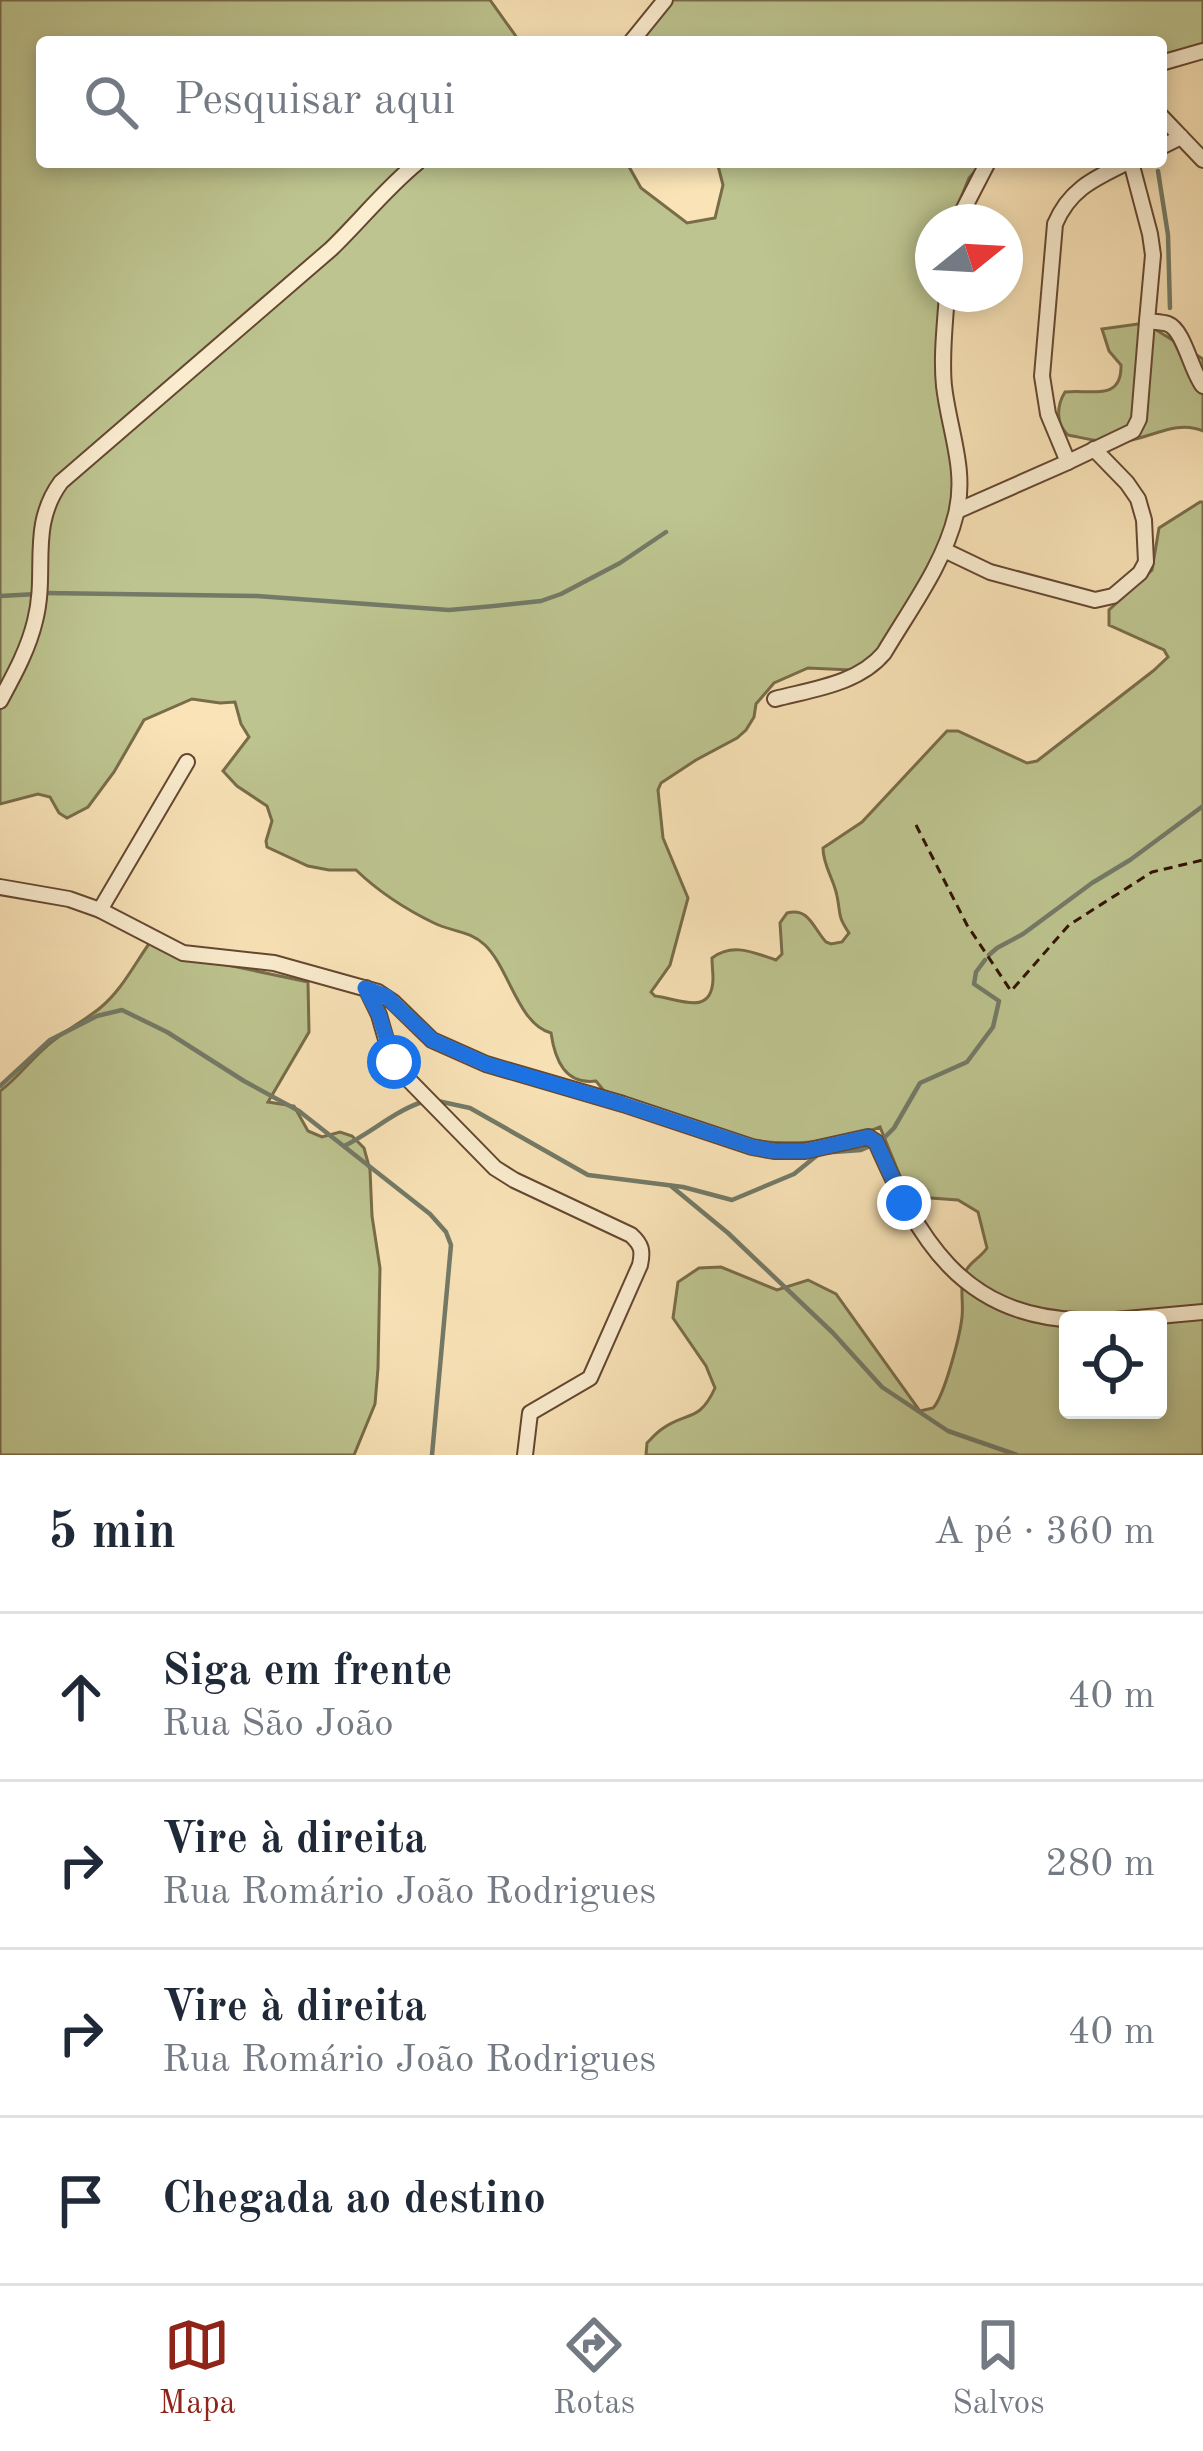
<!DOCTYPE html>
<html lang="pt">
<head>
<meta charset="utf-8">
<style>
	body { margin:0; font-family:"Old Standard TT",serif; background:#f6f6f7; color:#1f2937 }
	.controls { position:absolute; right:36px; bottom:36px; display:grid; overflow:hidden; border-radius:12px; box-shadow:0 6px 18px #0003 }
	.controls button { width:108px; height:108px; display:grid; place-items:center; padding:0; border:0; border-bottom:3px solid #e0e1e3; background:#fff; color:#1f2937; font:60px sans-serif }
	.compass { position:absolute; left:915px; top:204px; width:108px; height:108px; border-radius:50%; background:#fff; box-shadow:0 6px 18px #0003; rotate:72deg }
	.stop { position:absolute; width:36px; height:36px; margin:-27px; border:9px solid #1a73e8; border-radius:50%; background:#fff }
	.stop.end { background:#1a73e8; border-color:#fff; box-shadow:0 3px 12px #0008 }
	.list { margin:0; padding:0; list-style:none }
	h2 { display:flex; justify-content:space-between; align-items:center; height:156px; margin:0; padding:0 48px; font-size:51px }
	h2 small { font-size:39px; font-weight:400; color:#747a83 }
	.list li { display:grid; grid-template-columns:78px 1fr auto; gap:36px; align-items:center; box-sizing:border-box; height:168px; padding:0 48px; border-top:3px solid #e0e1e3 }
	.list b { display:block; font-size:45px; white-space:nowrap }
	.list p { margin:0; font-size:39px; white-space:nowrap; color:#747a83 }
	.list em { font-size:39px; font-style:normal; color:#747a83 }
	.icon { flex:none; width:66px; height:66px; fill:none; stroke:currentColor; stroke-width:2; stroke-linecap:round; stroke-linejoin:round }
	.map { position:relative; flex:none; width:1203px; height:1455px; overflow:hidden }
	.search { position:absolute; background:#fff; box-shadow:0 6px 18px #0003; left:36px; right:36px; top:36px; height:132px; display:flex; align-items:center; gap:30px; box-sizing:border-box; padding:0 42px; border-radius:12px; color:#747a83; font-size:45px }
	.sheet { height:828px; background:#fff }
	nav { display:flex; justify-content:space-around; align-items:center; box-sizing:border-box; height:168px; border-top:3px solid #e0e1e3; background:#fff; font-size:33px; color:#747a83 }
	nav a { display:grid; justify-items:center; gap:6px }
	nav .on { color:#8f2418 }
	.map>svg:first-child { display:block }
	.green { fill:#bdc48f; stroke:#786c49; stroke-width:3; fill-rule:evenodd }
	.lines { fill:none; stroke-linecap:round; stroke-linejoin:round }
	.stream { stroke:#737a67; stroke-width:4.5 }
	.street-casing { stroke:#644730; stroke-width:18 }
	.path { stroke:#331303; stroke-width:3; stroke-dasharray:9 6; stroke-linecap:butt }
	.street { stroke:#fbedd0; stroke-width:14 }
	.route { stroke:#1a73e8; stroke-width:15 }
</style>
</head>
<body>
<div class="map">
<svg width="1203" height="1455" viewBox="0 0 1203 1455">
	<rect width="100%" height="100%" fill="#f9e3b7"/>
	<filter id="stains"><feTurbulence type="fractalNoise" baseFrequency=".00167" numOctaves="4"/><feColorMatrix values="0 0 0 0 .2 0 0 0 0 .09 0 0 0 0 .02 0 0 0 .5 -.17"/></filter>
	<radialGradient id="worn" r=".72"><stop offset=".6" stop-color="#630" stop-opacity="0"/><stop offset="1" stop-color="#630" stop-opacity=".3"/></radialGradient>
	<g class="green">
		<path d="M0,0H490L520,42H42V162H622L628,165L641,188L687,223L715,218L723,185L717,162H983L969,178L951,222H933V294H944L955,486L943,544L878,658L851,670L808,668L774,683L756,704L754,717L746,730L737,738L696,760L661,783L658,790L663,838L688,898L670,965L651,992L655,996C677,998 712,1018 713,979C713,972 712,965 712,958C733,942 754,953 776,960L782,954L780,923L787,913C809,907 813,928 826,942L831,944L842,942L849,933C837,915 841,915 837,896C834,879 823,866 823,848L862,822L947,731H958L1027,763L1037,761L1153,671L1168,657L1164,650L1109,625V610L1152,570L1159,528L1200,502H1203V1455H646L647,1443C652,1438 656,1433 662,1429C687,1411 699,1423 715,1388L706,1366L673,1318L678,1282L699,1268L721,1267L777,1290L808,1280L836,1294L920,1411L933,1408C944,1397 960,1336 962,1317C964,1301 958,1283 967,1269C972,1261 981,1257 987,1248L978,1212L958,1200L917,1197L900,1176L880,1127C842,1143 781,1147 740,1138C694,1127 649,1107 605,1092L596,1081C565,1085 555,1060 551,1033C518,1024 509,968 485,945C469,930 452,932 434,923C405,909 379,892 356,870H329L308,866L267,847L266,841L272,821L267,806L237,786L223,771L249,737L241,724L235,702L220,703L192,699L144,720L114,772L88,807L67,818L59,813L50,797L38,794L0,804ZM1068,1320H1158V1410H1068Z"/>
		<path d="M671,0H1203V45L1161,59V42H648L645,36Z"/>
		<path d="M1145,323L1203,359V431C1174,418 1146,442 1117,442C1101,443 1084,438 1068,435C1055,423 1057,405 1065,392C1091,389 1122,402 1121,365L1109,351L1102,329Z"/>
		<path d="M151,941L189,957L308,982L309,1032L268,1102L294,1106L308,1131L322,1137L340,1132L352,1136L364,1148L370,1170L372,1216L380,1268L378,1368L375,1404L354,1455H0V1091C18,1078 30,1060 47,1046C64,1031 84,1021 100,1008C122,990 135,963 151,941Z"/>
	</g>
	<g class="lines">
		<g class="stream">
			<path d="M1158,171L1168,235L1170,308"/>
			<path d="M45,593L257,596L449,610L494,606L541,601L561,594L620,563L666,532"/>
			<path d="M0,596L37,594"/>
			<path d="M989,955L997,948L1023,934L1092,883L1130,860L1203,806"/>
			<path d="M0,1086L50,1040L97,1016L122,1010L167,1032L244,1081L299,1111L430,1214L446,1232L451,1245L432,1455"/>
			<path d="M433,1100L470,1108L588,1175L683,1187L732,1200L794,1174L820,1153L861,1150L870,1146"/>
			<path d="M881,1141L894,1128L920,1083L967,1062L993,1027L999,1001L974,984L976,972L985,960"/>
			<path d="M344,1146C371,1133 393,1112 422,1102"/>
			<path d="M671,1186L728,1233L833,1333L882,1387L948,1431L1017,1455"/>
		</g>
		<defs>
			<g id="street">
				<path d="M631,42L665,0"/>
				<path d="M1161,63L1203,51"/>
				<path d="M1161,116L1203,160"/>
				<path d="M1161,147L1181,137"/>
				<path d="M1128,162C1096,178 1070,188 1055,224L1042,376L1048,414L1068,462L1133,431L1139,419L1147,321C1154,322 1162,322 1168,324C1184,330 1191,371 1203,386"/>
				<path d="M1131,162L1150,234L1153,255L1147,321"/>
				<path d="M957,222L988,162"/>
				<path d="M957,511L1068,462"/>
				<path d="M944,550L990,572L1095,600L1113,596L1140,573L1146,562L1144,520L1138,499L1127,483L1094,449"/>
				<path d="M775,699C813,689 858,684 884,653C910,609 944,564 956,514C967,470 949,430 944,386C941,356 945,325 947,294"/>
				<path d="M0,701C14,675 28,650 35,621C48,571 28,527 61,482L331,249C361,220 386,188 418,162"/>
				<path d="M0,887L69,899L100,910L183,953L274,963L378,992L393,1002L432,1040L486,1064L623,1104L752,1147L774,1151H805L868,1137L876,1142C918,1238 961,1316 1078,1320"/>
				<path d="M100,910L187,762"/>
				<path d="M366,988L379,1015L389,1050L403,1074L495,1168L514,1180L631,1235C642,1245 643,1251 640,1265L590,1378L530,1413L525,1455"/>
				<path d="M1115,1320L1203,1312"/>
			</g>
		</defs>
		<use href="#street" class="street-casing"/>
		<path class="path" d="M916,825L967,925L1011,991L1069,925L1152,872L1203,860"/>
		<use href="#street" class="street"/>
	</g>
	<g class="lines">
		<path class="route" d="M394,1062L379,1015L365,988L386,996L432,1040L486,1064L622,1104L752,1147L774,1151H806L868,1137L876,1142L904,1203"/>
	</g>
	<rect width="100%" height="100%" filter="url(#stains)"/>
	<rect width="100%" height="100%" fill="url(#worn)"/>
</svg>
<div class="controls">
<button><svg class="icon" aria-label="locate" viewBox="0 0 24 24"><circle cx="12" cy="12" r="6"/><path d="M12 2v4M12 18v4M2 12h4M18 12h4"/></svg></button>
</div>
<svg class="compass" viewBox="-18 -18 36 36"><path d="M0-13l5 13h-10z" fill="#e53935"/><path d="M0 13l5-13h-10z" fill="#747a83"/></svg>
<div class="stop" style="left:394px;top:1062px"></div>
<div class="stop end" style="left:904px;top:1203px"></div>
<div class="search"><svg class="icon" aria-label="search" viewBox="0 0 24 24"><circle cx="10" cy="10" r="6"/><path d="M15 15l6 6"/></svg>Pesquisar aqui</div>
</div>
<section class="sheet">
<h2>5 min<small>A pé · 360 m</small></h2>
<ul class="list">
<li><svg class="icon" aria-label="ahead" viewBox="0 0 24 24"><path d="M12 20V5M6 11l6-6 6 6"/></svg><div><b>Siga em frente</b><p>Rua São João</p></div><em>40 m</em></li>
<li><svg class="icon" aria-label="right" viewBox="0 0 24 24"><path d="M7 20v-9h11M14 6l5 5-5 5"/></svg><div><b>Vire à direita</b><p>Rua Romário João Rodrigues</p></div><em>280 m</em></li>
<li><svg class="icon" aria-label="right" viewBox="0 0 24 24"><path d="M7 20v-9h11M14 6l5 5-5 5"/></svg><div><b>Vire à direita</b><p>Rua Romário João Rodrigues</p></div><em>40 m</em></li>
<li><svg class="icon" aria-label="arrive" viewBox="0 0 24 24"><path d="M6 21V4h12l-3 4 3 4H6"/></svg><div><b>Chegada ao destino</b></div></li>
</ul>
</section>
<nav>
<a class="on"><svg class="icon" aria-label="map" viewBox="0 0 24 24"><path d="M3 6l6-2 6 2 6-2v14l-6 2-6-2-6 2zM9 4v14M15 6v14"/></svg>Mapa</a>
<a><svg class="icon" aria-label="directions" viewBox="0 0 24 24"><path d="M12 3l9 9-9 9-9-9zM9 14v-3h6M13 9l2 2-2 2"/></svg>Rotas</a>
<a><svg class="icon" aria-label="saved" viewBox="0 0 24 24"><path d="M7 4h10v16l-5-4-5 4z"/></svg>Salvos</a>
</nav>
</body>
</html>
